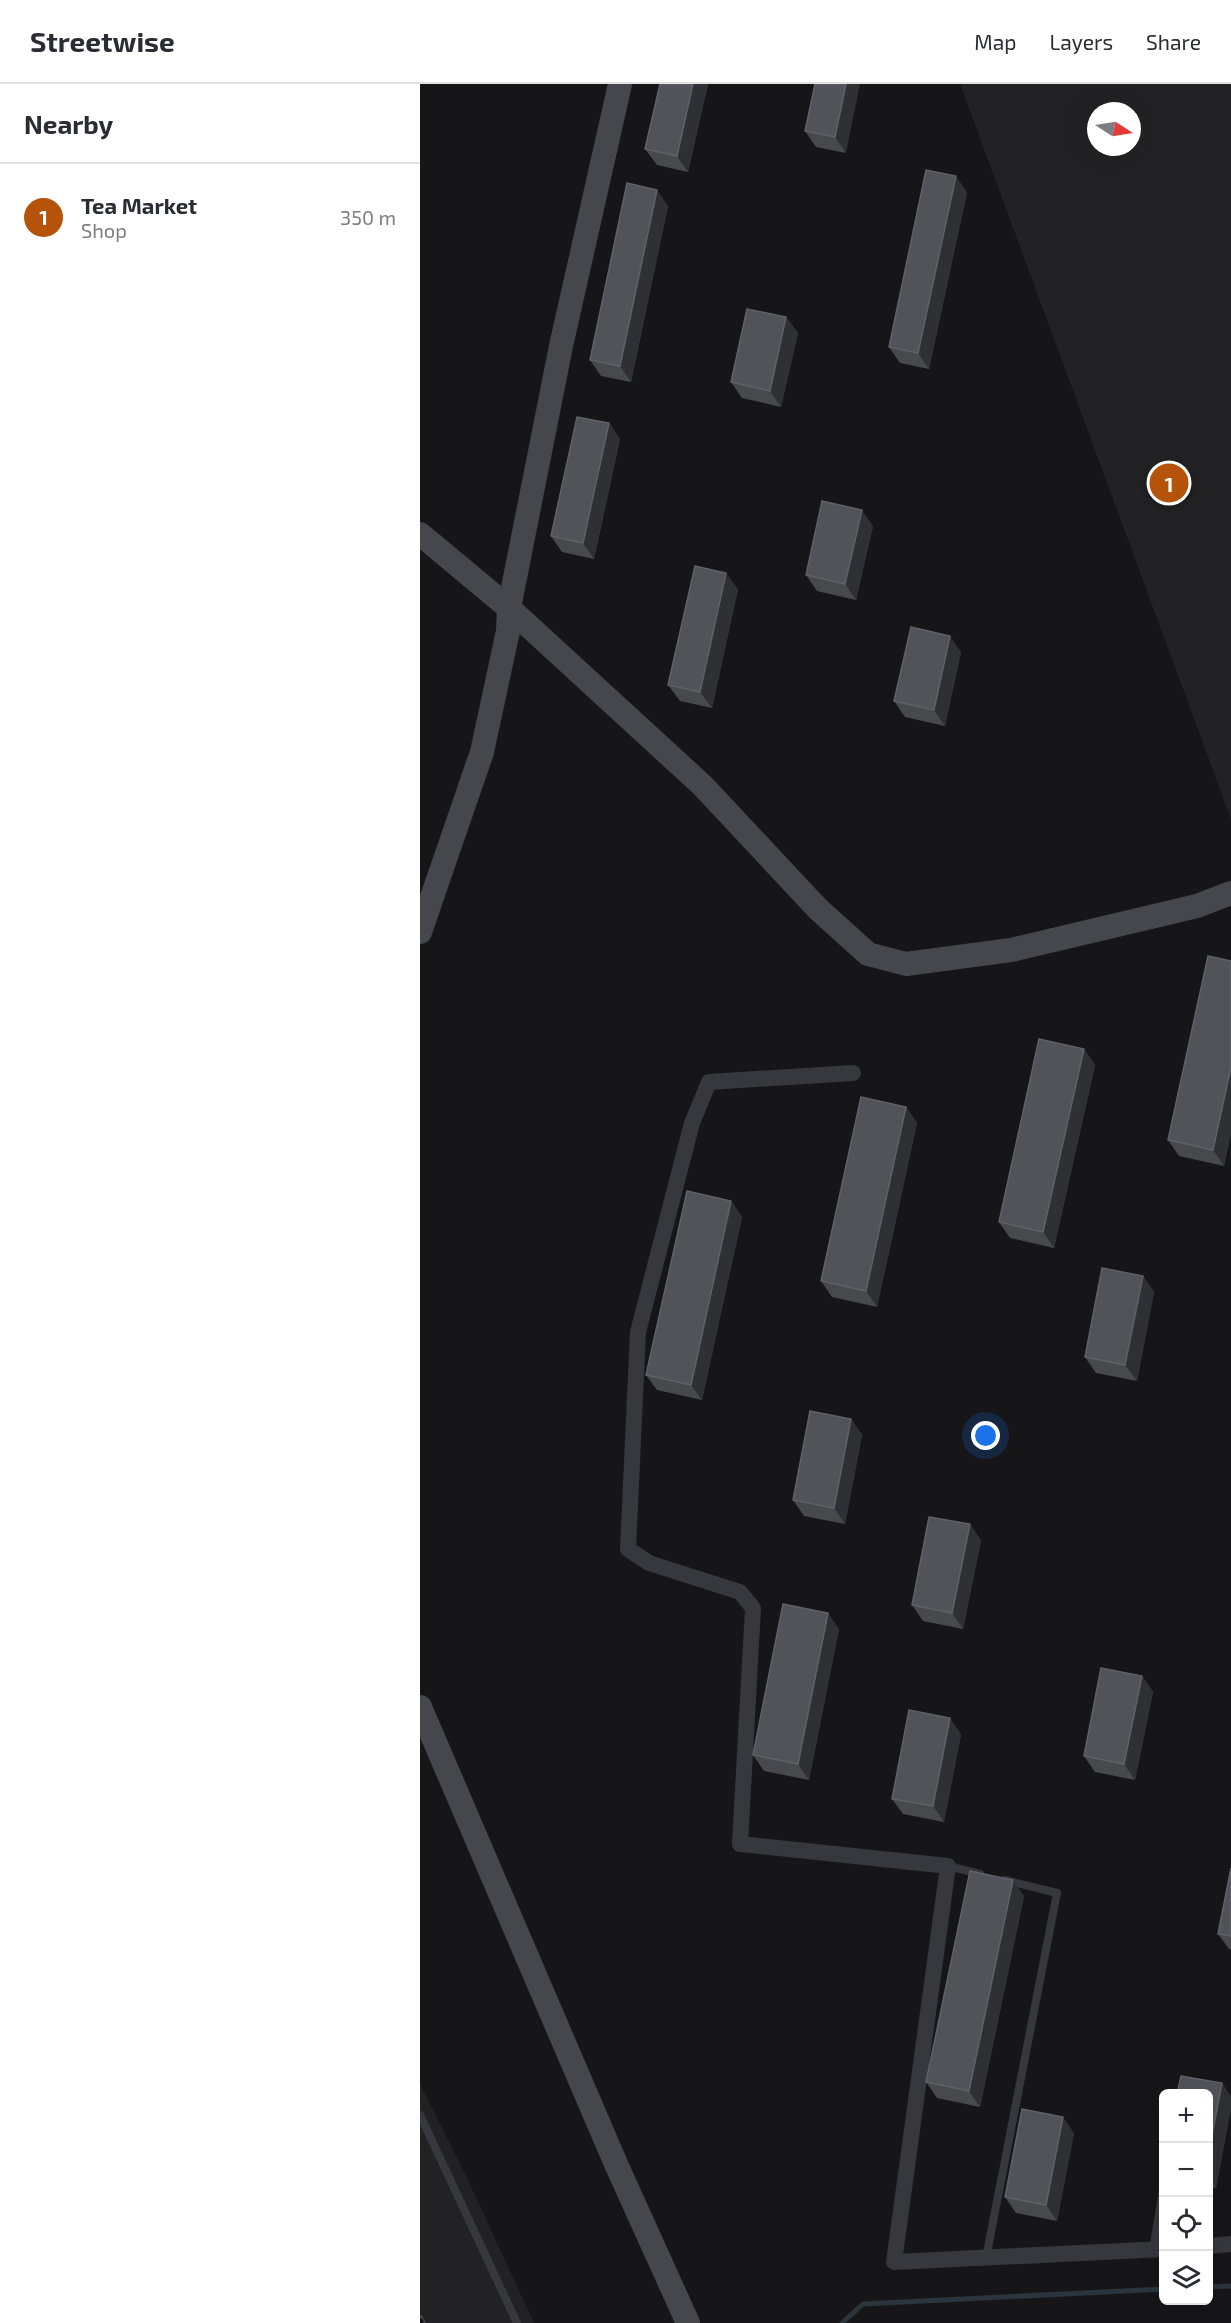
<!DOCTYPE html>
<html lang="en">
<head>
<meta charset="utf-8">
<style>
	body { margin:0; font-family:"Exo 2",sans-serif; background:#f2f2f3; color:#2b2b33 }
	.controls { position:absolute; right:18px; bottom:18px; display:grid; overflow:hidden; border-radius:9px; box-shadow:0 6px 24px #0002 }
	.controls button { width:54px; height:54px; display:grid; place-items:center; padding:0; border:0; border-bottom:2px solid #e1e1e2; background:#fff; color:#2b2b33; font:30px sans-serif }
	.compass { position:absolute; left:667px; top:18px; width:54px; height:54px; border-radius:50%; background:#fff; box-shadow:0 6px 24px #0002; rotate:102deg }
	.you { position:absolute; left:566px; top:1352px; width:21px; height:21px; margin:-15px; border:4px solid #fff; border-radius:50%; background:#1a73e8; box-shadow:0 0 0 9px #1a73e833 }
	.badge { display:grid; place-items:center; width:39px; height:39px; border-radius:50%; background:#b45309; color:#fff; font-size:20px; font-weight:700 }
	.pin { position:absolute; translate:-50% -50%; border:3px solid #fff; box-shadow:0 2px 6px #0006 }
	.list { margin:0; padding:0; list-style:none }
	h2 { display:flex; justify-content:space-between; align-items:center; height:78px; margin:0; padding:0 24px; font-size:26px }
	h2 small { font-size:20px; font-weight:400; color:#7c7c81 }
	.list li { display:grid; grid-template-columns:39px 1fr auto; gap:18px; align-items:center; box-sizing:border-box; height:108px; padding:0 24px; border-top:2px solid #e1e1e2 }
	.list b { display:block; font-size:22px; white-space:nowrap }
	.list p { margin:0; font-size:20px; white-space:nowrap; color:#7c7c81 }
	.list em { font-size:20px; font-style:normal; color:#7c7c81 }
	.icon { flex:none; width:33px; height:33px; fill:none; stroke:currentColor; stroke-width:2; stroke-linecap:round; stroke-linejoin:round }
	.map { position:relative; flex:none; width:811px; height:2239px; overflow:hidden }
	header { display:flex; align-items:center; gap:36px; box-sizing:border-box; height:84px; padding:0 30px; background:#fff; border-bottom:2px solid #e1e1e2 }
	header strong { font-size:28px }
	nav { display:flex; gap:33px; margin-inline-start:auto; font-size:21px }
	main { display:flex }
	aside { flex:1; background:#fff }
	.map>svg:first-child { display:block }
	.built { fill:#222225; fill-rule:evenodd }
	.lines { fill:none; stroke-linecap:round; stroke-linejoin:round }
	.stream { stroke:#2c353c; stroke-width:5 }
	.lane { stroke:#37383d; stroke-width:8 }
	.street { stroke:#37383d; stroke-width:16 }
	.secondary { stroke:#45474d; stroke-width:24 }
	.rail-casing { stroke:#4a4c52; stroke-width:7 }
	.rail { stroke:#111113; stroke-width:4.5; stroke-dasharray:14; stroke-linecap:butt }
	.wall { fill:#47494d }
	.shaded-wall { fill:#2f3033 }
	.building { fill:#525359; stroke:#5f6168; stroke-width:1.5 }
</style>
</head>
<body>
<header>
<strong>Streetwise</strong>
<nav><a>Map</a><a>Layers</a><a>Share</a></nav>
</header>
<main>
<aside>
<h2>Nearby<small></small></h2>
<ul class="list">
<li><span class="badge">1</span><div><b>Tea Market</b><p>Shop</p></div><em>350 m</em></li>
</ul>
</aside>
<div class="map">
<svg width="811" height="2239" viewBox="0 0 811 2239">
	<rect width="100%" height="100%" fill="#161618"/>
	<g class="built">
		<path d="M540,0H811V735ZM676,27H712V63H676Z"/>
		<path d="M0,2000L48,2096L114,2239H0Z"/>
	</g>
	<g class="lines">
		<g class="stream">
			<path d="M788,2203L811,2202"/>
			<path d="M422,2239L443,2220L744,2205"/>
		</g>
		<g class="lane">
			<path d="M528,1782L560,1790"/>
			<path d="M0,2031L97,2239"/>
			<path d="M733,2166L744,2100"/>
			<path d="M566,2174L637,1809L585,1796"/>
		</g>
		<g class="street">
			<path d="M433,989L289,998L272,1039L218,1248L208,1465L229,1479L320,1508L333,1524L320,1760L528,1782L474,2178L744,2165"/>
			<path d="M788,2162L811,2160"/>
		</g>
		<g class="secondary">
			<path d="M0,450L89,524L283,702L398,825L448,870L486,880L591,866L777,822L811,809"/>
			<path d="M0,848L62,668L88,547L89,524L141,262L200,0"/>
			<path d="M0,1623L196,2080L268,2239"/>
		</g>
		<defs>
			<path id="rail" d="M0,2235L2,2239"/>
		</defs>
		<use href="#rail" class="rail-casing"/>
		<use href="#rail" class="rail"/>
	</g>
	<g class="wall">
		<path d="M240,0H288L268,88L237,81L225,65Z"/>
		<path d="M395,0L426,69L396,63L385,47Z"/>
		<path d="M547,108L509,285L480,279L469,263Z"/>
		<path d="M248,122L211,298L181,292L170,276Z"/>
		<path d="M366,233L378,249L361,323L322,314L311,298Z"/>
		<path d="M189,339L200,355L174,475L142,468L131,452Z"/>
		<path d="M453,442L436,516L397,507L386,491Z"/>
		<path d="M318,505L292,624L260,617L248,601Z"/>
		<path d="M541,568L525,642L485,633L474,617Z"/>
		<path d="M811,877V1049L804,1082L759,1072L748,1056Z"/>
		<path d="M664,965L675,981L634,1164L590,1154L579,1138Z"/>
		<path d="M486,1023L497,1039L457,1223L412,1213L401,1197Z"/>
		<path d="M311,1117L322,1133L282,1316L237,1306L226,1291Z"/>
		<path d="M723,1192L734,1208L717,1297L676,1289L665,1273Z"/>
		<path d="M431,1335L442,1351L425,1440L384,1432L373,1416Z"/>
		<path d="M561,1456L543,1545L503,1537L492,1521Z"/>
		<path d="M419,1545L389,1696L344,1687L333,1671Z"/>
		<path d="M722,1592L733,1608L715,1696L675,1688L664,1672Z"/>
		<path d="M541,1650L524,1738L483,1730L472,1715Z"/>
		<path d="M811,1784V1866L809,1865L798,1850Z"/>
		<path d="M604,1812L560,2023L517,2014L506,1998Z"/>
		<path d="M802,1999L811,2013V2024L796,2104L789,2102V2010Z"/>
		<path d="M654,2049L637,2137L596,2129L585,2113Z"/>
	</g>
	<g class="shaded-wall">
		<path d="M273,0H288L268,88L257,72Z"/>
		<path d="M426,0H440L426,69L415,53Z"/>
		<path d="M536,92L547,108L509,285L498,269Z"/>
		<path d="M237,106L248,122L211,298L200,282Z"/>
		<path d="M366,233L378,249L361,323L350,307Z"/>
		<path d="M189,339L200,355L174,475L163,459Z"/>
		<path d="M442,426L453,442L436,516L425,500Z"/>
		<path d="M306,489L318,505L292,624L280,608Z"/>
		<path d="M530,552L541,568L525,642L514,626Z"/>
		<path d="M664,965L675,981L634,1164L623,1148Z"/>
		<path d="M811,983V1049L804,1082L793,1066Z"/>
		<path d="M486,1023L497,1039L457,1223L446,1207Z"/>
		<path d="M311,1117L322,1133L282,1316L271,1301Z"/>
		<path d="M723,1192L734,1208L717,1297L705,1281Z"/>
		<path d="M431,1335L442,1351L425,1440L414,1424Z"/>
		<path d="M550,1440L561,1456L543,1545L532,1529Z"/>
		<path d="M408,1529L419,1545L389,1696L378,1680Z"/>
		<path d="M722,1592L733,1608L715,1696L704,1680Z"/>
		<path d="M530,1634L541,1650L524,1738L513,1722Z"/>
		<path d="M593,1796L604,1812L560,2023L549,2007Z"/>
		<path d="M802,1999L811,2013V2024L796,2104L789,2094V2067Z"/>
		<path d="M643,2033L654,2049L637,2137L626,2121Z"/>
	</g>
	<g class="building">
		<path d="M240,0H273L257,72L225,65Z"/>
		<path d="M395,0H426L415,53L385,47Z"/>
		<path d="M506,86L536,92L498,269L469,263Z"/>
		<path d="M207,99L237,106L200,282L170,276Z"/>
		<path d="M327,225L366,233L350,307L311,298Z"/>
		<path d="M157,333L189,339L163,459L131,452Z"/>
		<path d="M402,417L442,426L425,500L386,491Z"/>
		<path d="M275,482L306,489L280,608L248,601Z"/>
		<path d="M491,543L530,552L514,626L474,617Z"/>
		<path d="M788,872L811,877V983L793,1066L748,1056Z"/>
		<path d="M619,955L664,965L623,1148L579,1138Z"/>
		<path d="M441,1013L486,1023L446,1207L401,1197Z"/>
		<path d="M267,1107L311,1117L271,1301L226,1291Z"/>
		<path d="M682,1184L723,1192L705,1281L665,1273Z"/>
		<path d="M390,1327L431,1335L414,1424L373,1416Z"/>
		<path d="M509,1433L550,1440L532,1529L492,1521Z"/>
		<path d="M363,1520L408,1529L378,1680L333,1671Z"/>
		<path d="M681,1584L722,1592L704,1680L664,1672Z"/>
		<path d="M489,1626L530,1634L513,1722L472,1715Z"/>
		<path d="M811,1784V1852L798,1850Z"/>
		<path d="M550,1787L593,1796L549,2007L506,1998Z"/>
		<path d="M761,1992L802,1999L789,2067V2010H757Z"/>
		<path d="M602,2025L643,2033L626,2121L585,2113Z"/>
	</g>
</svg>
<div class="controls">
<button>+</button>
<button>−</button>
<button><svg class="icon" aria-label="locate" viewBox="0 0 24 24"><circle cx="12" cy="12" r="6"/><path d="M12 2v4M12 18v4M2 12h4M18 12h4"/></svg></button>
<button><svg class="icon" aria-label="layers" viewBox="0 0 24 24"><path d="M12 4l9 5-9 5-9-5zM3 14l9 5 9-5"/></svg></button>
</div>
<svg class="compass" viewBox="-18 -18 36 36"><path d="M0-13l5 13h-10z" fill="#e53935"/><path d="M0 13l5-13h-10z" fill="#7c7c81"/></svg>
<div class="you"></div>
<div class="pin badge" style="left:749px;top:399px">1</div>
</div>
</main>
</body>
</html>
